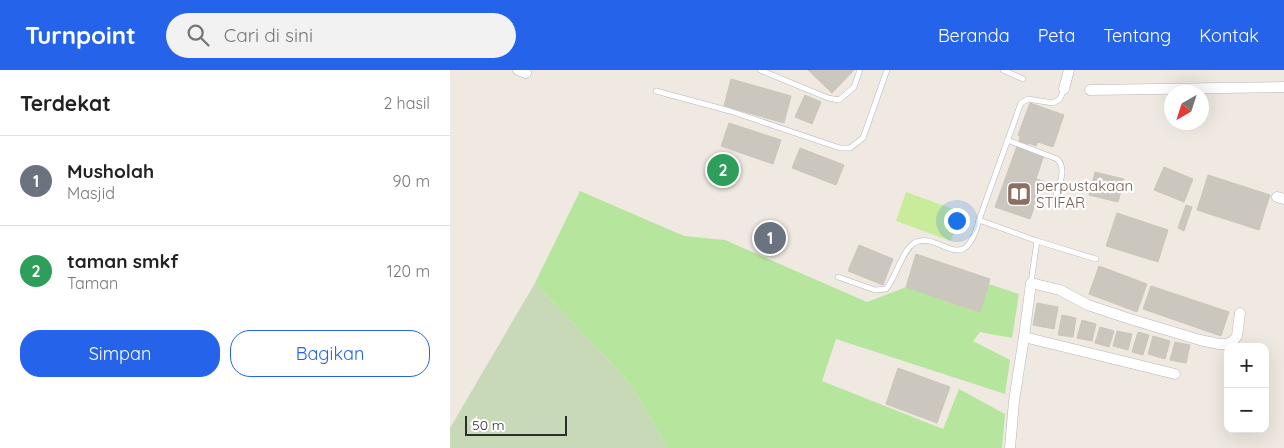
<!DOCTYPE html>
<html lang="id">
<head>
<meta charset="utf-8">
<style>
	body { margin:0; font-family:Quicksand,sans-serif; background:#f2f2f2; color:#222 }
	.controls { position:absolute; right:15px; bottom:15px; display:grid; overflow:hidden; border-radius:10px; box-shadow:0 5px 20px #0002 }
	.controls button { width:45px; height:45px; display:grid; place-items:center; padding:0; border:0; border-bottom:1px solid #e0e0e0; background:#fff; color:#222; font:25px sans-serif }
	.compass { position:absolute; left:714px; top:15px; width:45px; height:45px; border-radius:50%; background:#fff; box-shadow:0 5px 20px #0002; rotate:219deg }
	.scale { position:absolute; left:15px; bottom:12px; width:102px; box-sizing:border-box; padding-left:5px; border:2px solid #2e2e2e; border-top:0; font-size:14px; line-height:18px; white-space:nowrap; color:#2e2e2e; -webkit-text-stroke:4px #fff; paint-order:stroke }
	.you { position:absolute; left:506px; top:150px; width:18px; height:18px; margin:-12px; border:4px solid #fff; border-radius:50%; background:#1a73e8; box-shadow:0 0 0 8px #1a73e833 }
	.badge { display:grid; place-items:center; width:32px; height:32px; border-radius:50%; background:#2563eb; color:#fff; font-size:16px; font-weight:700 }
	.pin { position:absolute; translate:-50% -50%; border:2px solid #fff; box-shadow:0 1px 5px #0006 }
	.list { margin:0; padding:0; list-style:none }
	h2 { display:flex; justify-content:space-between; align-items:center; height:65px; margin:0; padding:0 20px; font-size:21px }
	h2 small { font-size:16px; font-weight:400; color:#767676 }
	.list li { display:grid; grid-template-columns:32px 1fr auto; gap:15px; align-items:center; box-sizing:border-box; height:90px; padding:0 20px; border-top:1px solid #e0e0e0 }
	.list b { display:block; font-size:19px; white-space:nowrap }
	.list p { margin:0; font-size:16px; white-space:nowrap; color:#767676 }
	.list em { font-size:16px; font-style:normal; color:#767676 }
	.actions { display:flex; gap:10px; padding:15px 20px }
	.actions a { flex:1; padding:11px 0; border:1px solid #2563eb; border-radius:20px; text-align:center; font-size:18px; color:#2563eb }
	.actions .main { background:#2563eb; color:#fff }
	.icon { flex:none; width:28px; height:28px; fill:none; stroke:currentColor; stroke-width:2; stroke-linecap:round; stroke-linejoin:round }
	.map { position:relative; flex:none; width:834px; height:378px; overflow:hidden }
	header { display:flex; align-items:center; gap:30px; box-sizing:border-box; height:70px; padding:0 25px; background:#2563eb; color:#fff }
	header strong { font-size:24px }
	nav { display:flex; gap:28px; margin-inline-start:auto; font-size:18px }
	.search { width:350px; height:45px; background:#f2f2f2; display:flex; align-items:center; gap:12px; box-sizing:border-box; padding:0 18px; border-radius:28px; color:#767676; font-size:19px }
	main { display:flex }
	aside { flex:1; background:#fff }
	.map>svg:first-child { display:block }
	.green { fill:#b6e59e }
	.cemetery { fill:#c8d9b8 }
	.pitch { fill:#c9ec9a }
	.building { fill:#cbc7bf; stroke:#cbc5ba }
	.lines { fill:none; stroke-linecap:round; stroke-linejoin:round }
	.service-casing { stroke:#b4b7c1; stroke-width:6 }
	.minor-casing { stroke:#b4b7c1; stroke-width:11 }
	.service { stroke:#fff; stroke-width:5 }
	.minor { stroke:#fff; stroke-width:10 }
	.labels { text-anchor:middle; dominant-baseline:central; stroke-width:4.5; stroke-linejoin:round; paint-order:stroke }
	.education-label { font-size:15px; fill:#785e54; stroke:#fff; text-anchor:start }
</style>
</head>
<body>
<header>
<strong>Turnpoint</strong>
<div class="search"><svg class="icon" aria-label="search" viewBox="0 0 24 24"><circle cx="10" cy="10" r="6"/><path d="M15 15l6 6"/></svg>Cari di sini</div>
<nav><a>Beranda</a><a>Peta</a><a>Tentang</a><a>Kontak</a></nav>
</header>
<main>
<aside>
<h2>Terdekat<small>2 hasil</small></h2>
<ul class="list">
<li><span class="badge" style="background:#6b7280">1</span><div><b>Musholah</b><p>Masjid</p></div><em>90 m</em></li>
<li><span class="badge" style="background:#2e9e5b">2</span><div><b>taman smkf</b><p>Taman</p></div><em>120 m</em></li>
</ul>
<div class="actions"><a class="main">Simpan</a><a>Bagikan</a></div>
</aside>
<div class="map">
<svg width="834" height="378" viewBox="0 0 834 378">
	<rect width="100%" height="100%" fill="#efe9e1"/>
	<path class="green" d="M130,121L234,166L275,170L417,232L456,217L529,242L539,214L569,224L562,268L530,262L523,271L560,290L555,324L386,269L372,311L493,359L509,319L555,344L552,378H218L180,313L85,213Z"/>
	<path class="cemetery" d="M85,213L180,313L218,378H0V358Z"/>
	<path class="pitch" d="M456,122L511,142L501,171L446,151Z"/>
	<g class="building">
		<path d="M358,0H404L382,23Z"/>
		<path d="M281,9L341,26L334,53L274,36Z"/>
		<path d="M355,25L371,32L362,54L345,47Z"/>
		<path d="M580,33L614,45L603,77L588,72L586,76L578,73L577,76L569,73L570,66L568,65Z"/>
		<path d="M279,53L331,70L323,94L271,76Z"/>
		<path d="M567,76L594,85L586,109L593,111L580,149L545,137Z"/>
		<path d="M350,78L394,95L386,115L342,98Z"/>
		<path d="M714,97L743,109L734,132L704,120Z"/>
		<path d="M645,102L674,109L668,132L639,125Z"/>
		<path d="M758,105L820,125L809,160L747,140Z"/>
		<path d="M736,135L742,137L734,161L728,158Z"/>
		<path d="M667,143L718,160L708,192L656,176Z"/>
		<path d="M409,175L443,189L433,215L398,201Z"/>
		<path d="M466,184L540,209L530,242L456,217Z"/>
		<path d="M649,196L697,214L687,242L639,224Z"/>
		<path d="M701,216L779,242L771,266L693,239Z"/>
		<path d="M587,233L608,237L604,259L583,255Z"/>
		<path d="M612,245L626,248L623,267L608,265Z"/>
		<path d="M632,250L646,254L642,271L627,268Z"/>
		<path d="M650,257L664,261L659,277L645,273Z"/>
		<path d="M667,261L682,264L678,280L663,276Z"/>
		<path d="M688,262L699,265L693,285L682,282Z"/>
		<path d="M703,266L720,271L715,289L698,284Z"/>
		<path d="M725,272L740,275L736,293L720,290Z"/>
		<path d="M448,298L500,317L487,353L436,334Z"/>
	</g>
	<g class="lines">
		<defs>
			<g id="service">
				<path d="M310,0L378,28L389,30L404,17L410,0"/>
				<path d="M553,0L573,9"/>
				<path d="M206,21L280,41L390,78H400L413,68L437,0"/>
				<path d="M557,70L607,89C618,99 608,116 605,129"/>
				<path d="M529,150L587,171L646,189"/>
				<path d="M388,207L425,220L436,219C446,207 452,181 464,173C489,159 514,210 529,150L571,33L578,29L603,33L610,29L614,19"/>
				<path d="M581,213L587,171"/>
			</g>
			<g id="minor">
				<path d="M68,0L76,3"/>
				<path d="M614,19L619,0"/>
				<path d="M640,20L834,17"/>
				<path d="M827,127L834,129"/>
				<path d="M574,267L581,213L610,220L638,235L680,249L750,270L769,274H777L783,271L787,266L790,243"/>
				<path d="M560,378L564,331L574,267L725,304"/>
			</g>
		</defs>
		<use href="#service" class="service-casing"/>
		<use href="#minor" class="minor-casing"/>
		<use href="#service" class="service"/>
		<use href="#minor" class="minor"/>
	</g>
	<defs>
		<symbol id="library-square" viewBox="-11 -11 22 22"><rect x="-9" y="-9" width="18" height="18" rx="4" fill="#8d6e63" stroke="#fff"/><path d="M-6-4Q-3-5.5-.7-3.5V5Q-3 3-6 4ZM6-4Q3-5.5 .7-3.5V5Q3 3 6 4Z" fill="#fff"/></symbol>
	</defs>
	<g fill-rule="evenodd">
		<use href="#library-square" x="555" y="110" width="28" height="28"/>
	</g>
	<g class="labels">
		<g class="education-label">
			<text x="586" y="115">perpustakaan<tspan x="586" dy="17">STIFAR</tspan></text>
		</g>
	</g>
</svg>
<div class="controls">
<button>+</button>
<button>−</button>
</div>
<svg class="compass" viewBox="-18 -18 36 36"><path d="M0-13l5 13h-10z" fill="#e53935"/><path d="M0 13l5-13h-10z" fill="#767676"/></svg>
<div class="scale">50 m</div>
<div class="you"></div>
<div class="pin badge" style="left:320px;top:168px;background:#6b7280">1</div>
<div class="pin badge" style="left:273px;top:100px;background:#2e9e5b">2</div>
</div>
</main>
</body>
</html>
